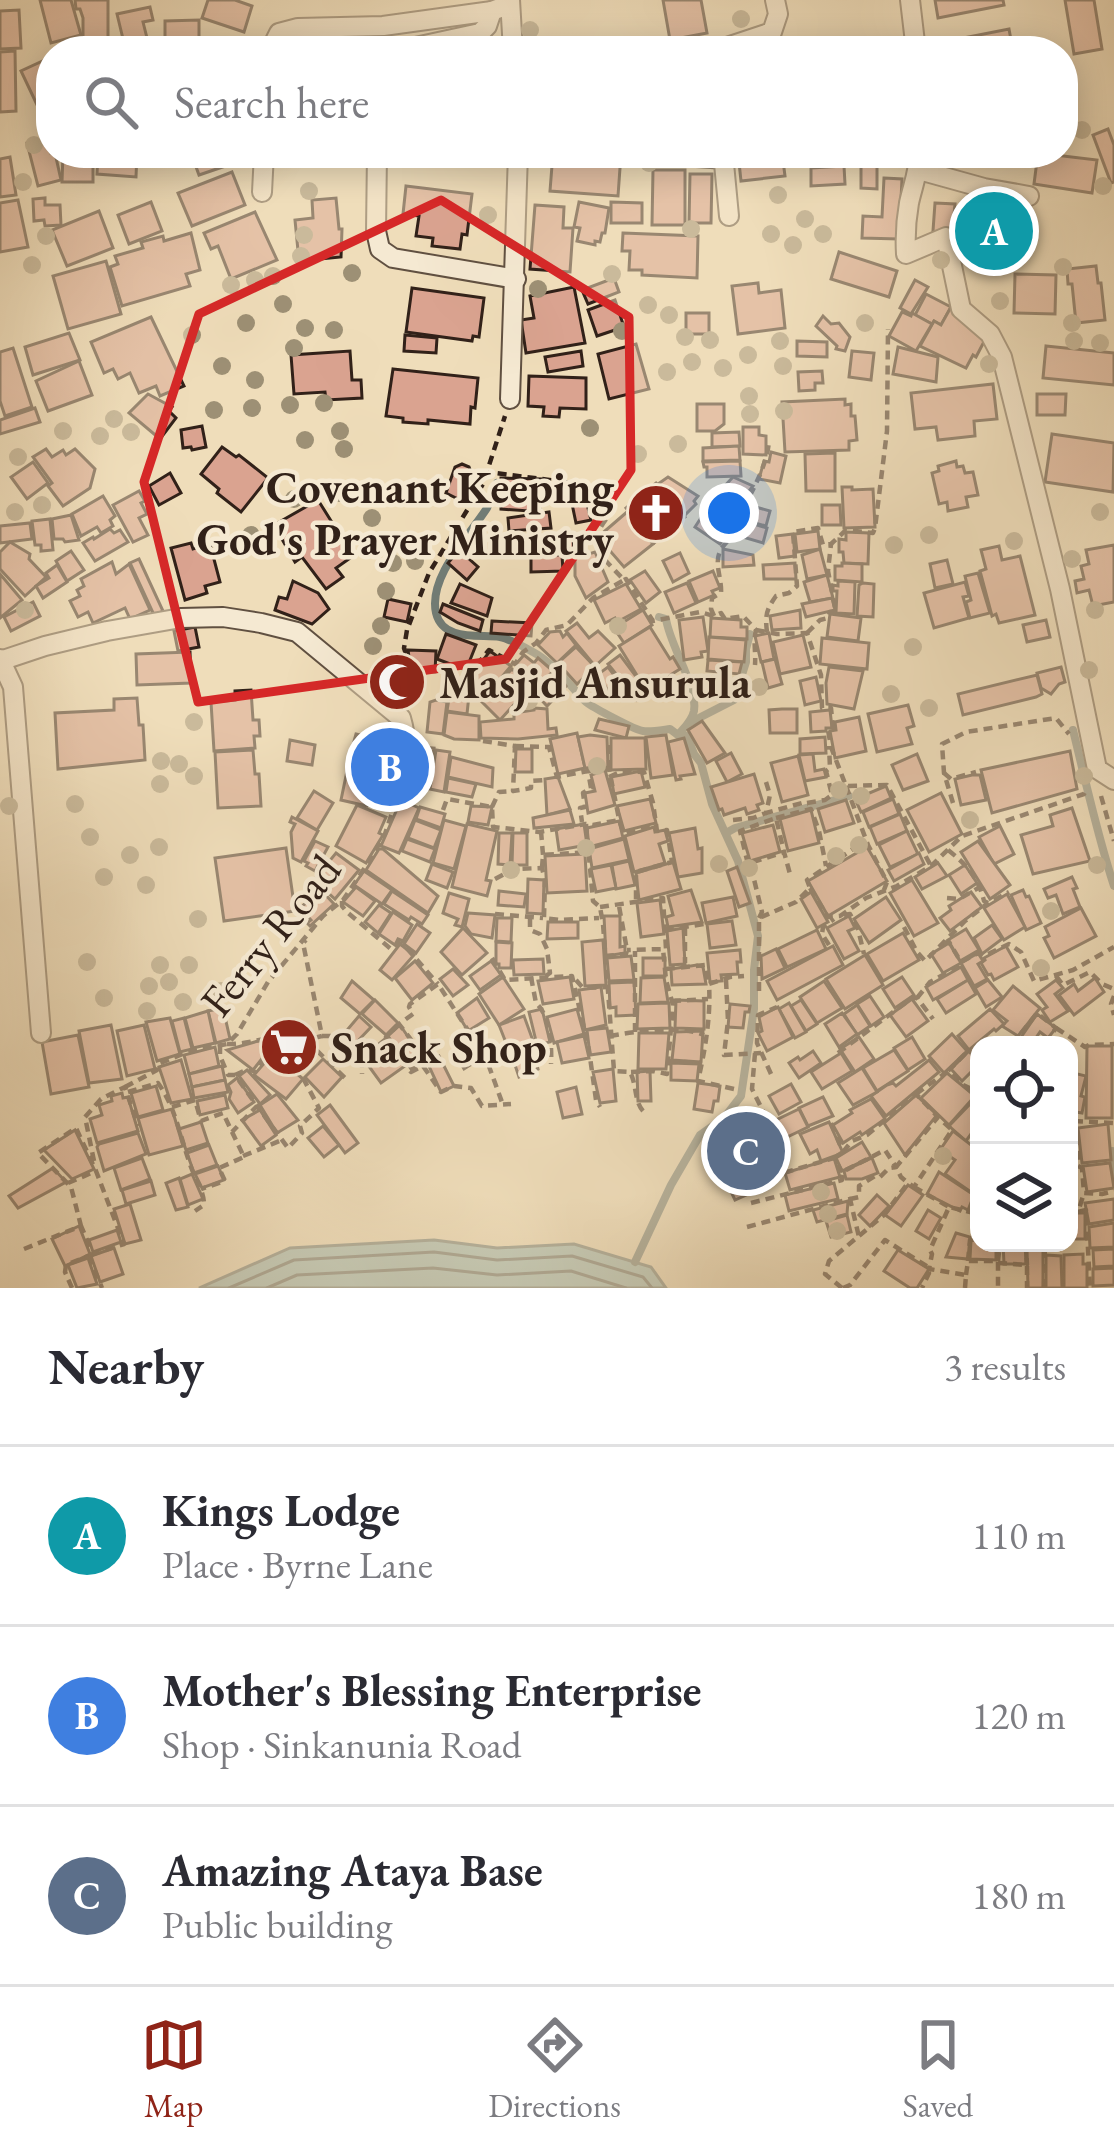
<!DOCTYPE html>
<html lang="en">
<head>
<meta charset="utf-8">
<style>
	body { margin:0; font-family:"EB Garamond",serif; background:#f7f7f7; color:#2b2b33 }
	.controls { position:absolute; right:36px; bottom:36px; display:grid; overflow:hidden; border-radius:24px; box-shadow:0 6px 30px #0003 }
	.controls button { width:108px; height:108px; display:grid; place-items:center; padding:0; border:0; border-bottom:3px solid #e1e1e2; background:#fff; color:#2b2b33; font:60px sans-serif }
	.you { position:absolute; left:729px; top:513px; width:42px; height:42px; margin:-30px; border:9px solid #fff; border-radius:50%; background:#1a73e8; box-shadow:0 0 0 18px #1a73e833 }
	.badge { display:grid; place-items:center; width:78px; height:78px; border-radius:50%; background:#8f2418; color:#fff; font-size:39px; font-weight:700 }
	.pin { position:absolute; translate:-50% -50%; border:6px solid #fff; box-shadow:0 3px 12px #0006 }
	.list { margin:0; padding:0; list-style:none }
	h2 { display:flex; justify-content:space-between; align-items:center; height:156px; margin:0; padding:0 48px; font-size:51px }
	h2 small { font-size:39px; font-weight:400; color:#7c7c81 }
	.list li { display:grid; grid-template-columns:78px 1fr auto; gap:36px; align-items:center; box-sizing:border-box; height:180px; padding:0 48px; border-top:3px solid #e1e1e2 }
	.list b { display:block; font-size:45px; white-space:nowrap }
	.list p { margin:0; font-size:39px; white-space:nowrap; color:#7c7c81 }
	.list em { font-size:39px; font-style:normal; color:#7c7c81 }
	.icon { flex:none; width:66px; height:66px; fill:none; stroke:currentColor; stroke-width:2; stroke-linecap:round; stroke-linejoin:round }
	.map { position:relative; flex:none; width:1114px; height:1288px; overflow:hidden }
	.search { position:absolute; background:#fff; box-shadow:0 6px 30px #0003; left:36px; right:36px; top:36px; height:132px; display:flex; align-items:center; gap:30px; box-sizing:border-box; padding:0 42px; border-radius:48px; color:#7c7c81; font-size:45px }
	.sheet { height:696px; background:#fff }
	nav { display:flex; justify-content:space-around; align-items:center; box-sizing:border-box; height:168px; border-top:3px solid #e1e1e2; background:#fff; font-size:33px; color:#7c7c81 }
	nav a { display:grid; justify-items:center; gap:6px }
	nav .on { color:#8f2418 }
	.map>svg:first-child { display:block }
	.water { fill:#9bbbb6; stroke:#717d77; stroke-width:3 }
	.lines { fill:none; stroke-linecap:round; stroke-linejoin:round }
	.shore { stroke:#666e68; stroke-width:3 }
	.stream { stroke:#717d77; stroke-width:8 }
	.building { fill:#daa390; stroke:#312119; stroke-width:3 }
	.street-casing { stroke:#605041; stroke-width:22 }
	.path { stroke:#312119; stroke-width:4.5; stroke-dasharray:9 6; stroke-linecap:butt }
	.street { stroke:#f5e9d2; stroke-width:18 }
	.tree { fill:#9d9075 }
	.marked { fill:none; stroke:#d62828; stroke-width:9; stroke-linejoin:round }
	.labels { text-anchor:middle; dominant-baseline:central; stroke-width:9; stroke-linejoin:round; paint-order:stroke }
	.poi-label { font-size:45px; font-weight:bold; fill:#312119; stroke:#f5e9d2; text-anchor:start }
	.street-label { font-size:45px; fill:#312119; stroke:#f5e9d2 }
</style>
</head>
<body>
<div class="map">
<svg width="1114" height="1288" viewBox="0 0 1114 1288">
	<rect width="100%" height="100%" fill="#efddba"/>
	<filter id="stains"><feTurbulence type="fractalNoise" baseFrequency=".00167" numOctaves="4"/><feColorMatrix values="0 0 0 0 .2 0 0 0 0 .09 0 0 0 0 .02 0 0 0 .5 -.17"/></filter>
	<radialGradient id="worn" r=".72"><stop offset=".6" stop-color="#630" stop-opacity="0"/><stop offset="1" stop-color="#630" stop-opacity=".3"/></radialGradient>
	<path class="water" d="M434,1240L497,1248L574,1244L651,1267L666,1288H199L290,1248Z"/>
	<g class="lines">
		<g class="shore">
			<path d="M229,1288L294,1260L434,1252L497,1260L572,1256L643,1277L652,1288"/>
			<path d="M267,1288L297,1275L433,1268L497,1275L571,1271L626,1288"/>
		</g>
		<g class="stream">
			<path d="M497,483C494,491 491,500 487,508C469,536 428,577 436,613C443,642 480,634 500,637C510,639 524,647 533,652C555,664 569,685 586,702C592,707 635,730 643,731C651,732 662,730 670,729L678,735L687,736L694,754L701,763L712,804L738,861L758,936L754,970V1009L741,1096L724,1118L700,1135L671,1185L635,1262"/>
			<path d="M659,617L666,619C670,646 698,687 694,711C692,721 684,728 678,735"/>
			<path d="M691,722L734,700L746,662V649L750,634"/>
			<path d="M1073,730C1086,783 1097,834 1114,886"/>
			<path d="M726,833L735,828L849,796"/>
			<path d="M1112,1151L1114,1179"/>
		</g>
	</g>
	<g class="building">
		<path d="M40,0H71L81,35L51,43Z"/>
		<path d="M75,0H108V41H83V18L80,9H76Z"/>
		<path d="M208,0H235L252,6L244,32L202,18Z"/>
		<path d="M663,0H701L707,33L670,40Z"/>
		<path d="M935,0H1003L1004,5L938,18Z"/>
		<path d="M1065,0H1094L1102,49L1074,54Z"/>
		<path d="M150,7L153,20L143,22L147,38L124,43L117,14Z"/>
		<path d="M19,10L21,48L0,49V11Z"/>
		<path d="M199,20V41H194L193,38L165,39V21Z"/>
		<path d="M1009,29L1013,51H934L933,44Z"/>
		<path d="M600,38L601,51H547V41Z"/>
		<path d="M15,51L16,111L0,112V52Z"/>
		<path d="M49,58L51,104L39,109L21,71Z"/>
		<path d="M1108,129L1114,145V182L1111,183L1093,135Z"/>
		<path d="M51,137V153H55L61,180L38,186L27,143Z"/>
		<path d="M63,153H93V182H62Z"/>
		<path d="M98,153H137L136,177L97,174Z"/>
		<path d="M191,153H261V154L199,175Z"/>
		<path d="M553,153L621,154L618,196L550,191Z"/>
		<path d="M632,153H717L716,168L632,162Z"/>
		<path d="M738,153H782L785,176L741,181Z"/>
		<path d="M809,153H847V165L810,166Z"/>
		<path d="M1038,153L1097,160L1092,193L1034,184Z"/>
		<path d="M10,157L16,195L0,197V159Z"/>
		<path d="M861,160H877V189L861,188Z"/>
		<path d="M844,166L845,184L811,186V168Z"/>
		<path d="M653,170H685V225H652Z"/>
		<path d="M232,172L245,205L192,226L178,193Z"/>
		<path d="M690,174H712L711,223H689Z"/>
		<path d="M884,178L902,179L899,239L862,238L863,216L882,217Z"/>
		<path d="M406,186L472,194L467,235L462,234L460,249L432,246L433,238L416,236L419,216L403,214Z"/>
		<path d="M980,196L1015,201L1007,265L972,261Z"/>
		<path d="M45,198V205H60L61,225L45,226L44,220L34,221L33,199Z"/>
		<path d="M336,198L339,229H342L341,257L299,261L295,220L313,218L312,200Z"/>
		<path d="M18,200L28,247L0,252V203Z"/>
		<path d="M151,202L162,231L129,244L118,215Z"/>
		<path d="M579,202L609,208L605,233H602L600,242L595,241V245L577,241L580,228L574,227Z"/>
		<path d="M611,202L642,203V223H611Z"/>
		<path d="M935,203L955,204L951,247L932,245Z"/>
		<path d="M535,205L564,207L563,228H573L570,272L530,269Z"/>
		<path d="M99,211L113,248L67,266L52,230Z"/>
		<path d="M255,212L277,260L231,279L218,246L211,249L204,233Z"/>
		<path d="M191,233L200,270L186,274L190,286L122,306L110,267L118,264L115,256L143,248L141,242L163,236L164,241Z"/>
		<path d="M623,233L698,236L697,278L642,275V270H629L630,251H622Z"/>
		<path d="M839,252L897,271L889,297L831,279Z"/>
		<path d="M106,261L121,314L68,329L53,276Z"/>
		<path d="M1096,266L1098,283H1101L1105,320L1076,323L1072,284H1068L1067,269Z"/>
		<path d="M1015,274L1056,275L1055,314L1014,313Z"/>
		<path d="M614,278L619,292L588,304L582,290Z"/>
		<path d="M915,280L928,287L911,314L900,308Z"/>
		<path d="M758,283L759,293L781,290L785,328L738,334L732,286Z"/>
		<path d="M574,287L585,343L526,353L521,320L534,318L530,296Z"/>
		<path d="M412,288L484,298L479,337L473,336L472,341L406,332Z"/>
		<path d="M926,294L951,307L941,325L934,321L932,324L915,315Z"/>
		<path d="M615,300L624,327L597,336L588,310Z"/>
		<path d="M951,307L968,316L988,334L976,357L973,355L966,368L920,346L934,321L941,325Z"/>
		<path d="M902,312L911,316L912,313L932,324L916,351L889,336Z"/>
		<rect x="686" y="313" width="23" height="21"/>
		<path d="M823,316L831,324L839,323L850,337L845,351L836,349L837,346L816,326Z"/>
		<path d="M151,317L184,386L160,396L156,386L139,393L130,373L118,379L113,369L104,373L91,342Z"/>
		<path d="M69,333L80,360L33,375L25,347Z"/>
		<path d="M405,335L437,338L436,353L404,351Z"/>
		<path d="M797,341L827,342V357L797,356Z"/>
		<path d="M636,344L649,389L609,399L598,354Z"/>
		<path d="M1046,346L1114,353V385L1043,378Z"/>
		<path d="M898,347L938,357L936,382L893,374Z"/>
		<path d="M13,348L32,407L5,416L0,401V352Z"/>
		<path d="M350,351L352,380H361L362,398L326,400L325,392L294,394L291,355Z"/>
		<path d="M581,351L583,366L548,372L545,357Z"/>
		<path d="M852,351L874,353L871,380L849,377Z"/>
		<path d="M79,361L92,395L48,411L36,381Z"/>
		<path d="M393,369L478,378L475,408L471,407L470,424L428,420V424L403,422V418L386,416Z"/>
		<path d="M822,371L823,383H815V390L799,391L798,372Z"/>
		<path d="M529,376L586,378V409L560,408L559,417L543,416L544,407L528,406Z"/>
		<path d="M993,384L997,419L974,421L975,436L938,440L936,427L915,429L911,393Z"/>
		<path d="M148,394L172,407L169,411L176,418L160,439L129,413Z"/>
		<path d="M1037,394H1066L1065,415H1037Z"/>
		<path d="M845,399V405L851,404V416H855L857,440L849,441V450L785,452L782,402Z"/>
		<path d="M697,404H724V424L715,431H697Z"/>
		<path d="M35,408L40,422L0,434V420Z"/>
		<path d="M202,426L206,447L192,450L191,447L183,448L181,430Z"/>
		<path d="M743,427H759V435L766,436V455L743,454Z"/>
		<path d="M739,432L740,446L712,447V433Z"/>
		<path d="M1052,434L1114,443L1113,492L1045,482Z"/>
		<path d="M739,446L740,460L703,461V448Z"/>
		<path d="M222,447L236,457L239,455L268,478L241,512L217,493L219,489L201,474Z"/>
		<path d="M46,449L52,457L63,450L66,455L75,449L95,469L90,488L63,506L48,486L52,483L33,457Z"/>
		<path d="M771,452L786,456L780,483L759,479L764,461L769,462Z"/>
		<path d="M835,453V491H806L805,454Z"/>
		<path d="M740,461L741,476L707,477V467H704L703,462Z"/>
		<path d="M956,461L957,467L963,466L965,473L973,472L978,495L966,497L968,507L948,511L947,502L939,504L932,473L939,471L938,466Z"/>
		<path d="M33,462L48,483L27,499L11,477Z"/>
		<path d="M462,464L469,467L472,475L460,500L446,493L455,467Z"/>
		<path d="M170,473L181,493L159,505L149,486Z"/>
		<path d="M668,477L698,496L694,501L696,504L685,515L658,484Z"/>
		<path d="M733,477L753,486L739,504L720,491Z"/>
		<path d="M501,478L542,479L540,508H529V511L501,509Z"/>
		<path d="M656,483L685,517L654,543L626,508Z"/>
		<path d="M842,487H852V490L873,489L875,527L844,528Z"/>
		<path d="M139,491L145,501L141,503L147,514L139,518L148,535L133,542L113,505Z"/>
		<path d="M103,496L115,516L110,520L113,526L101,533L97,527L81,536L72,514Z"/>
		<path d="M585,496L591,520L576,523L571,499Z"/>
		<path d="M318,500L353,556L336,568L343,577L326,589L302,557L295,562L274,525Z"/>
		<path d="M745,504L770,511L766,526L741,519Z"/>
		<path d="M822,505H840L841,525H822Z"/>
		<path d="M708,507L726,520L722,524L730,530L720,544L695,527Z"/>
		<path d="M549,512L551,528L509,531L508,518Z"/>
		<path d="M627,512L653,544L624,567L598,537Z"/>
		<path d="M71,515L79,540L65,542L63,539H54L52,519Z"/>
		<path d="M50,519L53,550L41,551V545H35L32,521Z"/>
		<path d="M741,520L767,528L763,543L736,535Z"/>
		<path d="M30,523L32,539L0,543V526Z"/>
		<path d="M110,529L114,533L120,530L128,542L95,561L83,543L93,537L94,539Z"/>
		<path d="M818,531L820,549L797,552L795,534Z"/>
		<path d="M846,532L869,533L868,564L844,563L843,552H839V539L846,540Z"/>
		<path d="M793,534L795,556L779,558L776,536Z"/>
		<path d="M573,536L574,553L530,555V537Z"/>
		<path d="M10,542L30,554L29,559L46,577L25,596L0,569V552Z"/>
		<path d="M191,543L193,549L210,544L220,582L205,586L207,593L185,600L171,548Z"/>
		<path d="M1114,545V602L1093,606L1089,590L1077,593L1075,581L1084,579L1081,566L1089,564L1086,550Z"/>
		<path d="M999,546L1002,560L1020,556L1035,615L999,623L996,614L992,616L980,571L986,569L981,550Z"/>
		<path d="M723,549L753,555L754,565L723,567Z"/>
		<path d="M820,549L827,575L807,579L802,555Z"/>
		<path d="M459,550L478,567L467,580L448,563Z"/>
		<path d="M71,551L84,570L67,581L56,561Z"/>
		<path d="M595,552L608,582L586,598L575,576V558Z"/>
		<path d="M680,553L689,573L673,582L663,561Z"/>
		<path d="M531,555H562L563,571L531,572Z"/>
		<path d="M139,559L163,611L154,615L130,563Z"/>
		<path d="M947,560L953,584L935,588L930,564Z"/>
		<path d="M112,562L116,574L129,564L150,610L130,619L125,608L93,623L88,612L78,617L70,601L80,596L77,590L84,586L81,579Z"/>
		<path d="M795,563L796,579H764L763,565Z"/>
		<path d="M842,563L862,564V582L835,580V566H842Z"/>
		<path d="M57,565L67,582L43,598L36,586L49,578L46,573Z"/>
		<path d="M645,571L660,592L646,603L630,580Z"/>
		<path d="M713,571L720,588L712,591L714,595L698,602L689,581Z"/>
		<path d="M978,573L990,613L970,618L966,602L971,600L965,576Z"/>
		<path d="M0,574L22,600L0,618Z"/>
		<path d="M827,575L833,598L810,602L804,582Z"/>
		<path d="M293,581L318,593L329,609L312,624L275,610L279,597L287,599Z"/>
		<path d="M838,581L855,582L854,614L836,613L837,591H833V585L838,586Z"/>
		<path d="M965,582L969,596L963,597L969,618L934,628L924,593Z"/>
		<path d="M687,583L696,603L674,613L665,592Z"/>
		<path d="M863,583L874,584L873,617L857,616L859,585Z"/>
		<path d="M460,584L492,598L487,616L451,603Z"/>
		<path d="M626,584L641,609L617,622L615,618L605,623L594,600Z"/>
		<path d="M832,598L835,610L806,617L802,604Z"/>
		<path d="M388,599L411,604L407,622L384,617Z"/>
		<path d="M33,602L40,616L11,631L4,617Z"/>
		<path d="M443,604L483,620L480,631L458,623L440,612Z"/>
		<path d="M643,610L652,625L624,643L614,628Z"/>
		<path d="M800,610L801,628L772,630L770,616Z"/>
		<path d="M830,614L861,618L858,641L827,637Z"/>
		<path d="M703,617L708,651L701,652L702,657L684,660L679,620Z"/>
		<path d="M711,618L741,620V627H747V639L710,637Z"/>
		<path d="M1046,620L1050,637L1027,642L1023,625Z"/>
		<path d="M492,621L532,623L531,636L491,633Z"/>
		<path d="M577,623L589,638L598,631L615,648L595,666L566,631Z"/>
		<path d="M195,627L199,647L178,651L174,631Z"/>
		<path d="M650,627L670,659L673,657L680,669L646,690L619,646Z"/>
		<path d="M560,631L563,637L567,633L576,645L557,663L538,645L550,632Z"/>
		<path d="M769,633L774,659L761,662L755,636Z"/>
		<path d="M446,634L476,645L466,670L437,659Z"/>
		<path d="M803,635L811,667L780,674L773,642Z"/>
		<path d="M709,637L746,640L744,662L708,659Z"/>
		<path d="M822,638L869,643L867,669L820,664Z"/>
		<path d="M576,647L595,667L577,684L558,663Z"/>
		<path d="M408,650L436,651L435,672L411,671Z"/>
		<path d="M490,651L511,666L489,692L470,677Z"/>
		<path d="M190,652L191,683L137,685L136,654Z"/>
		<path d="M524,655L534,663L538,658L553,671L539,687L525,678L527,674L516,664Z"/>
		<path d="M620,655L647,691L637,700L608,664Z"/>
		<path d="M396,658L404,660L402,664L409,667L404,704L383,697L392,661L395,662Z"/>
		<path d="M775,659L782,684L768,688L762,662Z"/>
		<path d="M708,660L742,662L739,674L707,671Z"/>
		<path d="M608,667L626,691L615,700L597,675Z"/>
		<path d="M829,667L863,671L854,709L827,704L826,683Z"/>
		<path d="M1061,667L1065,682L1059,684L1051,694L1041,688L1037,673Z"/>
		<path d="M512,669L530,687L500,720L481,701Z"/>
		<path d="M557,672L566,686L547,706L534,692Z"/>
		<path d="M1037,675L1042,694L1036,697L963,715L958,694Z"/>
		<path d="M816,677L821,701L805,705L800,681Z"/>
		<path d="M251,690L253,720H259L260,736H254L255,748L214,751L211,702L235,700V691Z"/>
		<path d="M450,692L469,695L467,714L447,711Z"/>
		<path d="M137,698L139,725H143L145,760L58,769L55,713L114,710V699Z"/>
		<path d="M436,700L447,702L443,734L427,732L430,702Z"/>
		<path d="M908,705L914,726L907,728L912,744L877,752L868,714Z"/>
		<path d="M534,708L547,709L548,729L556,728L557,735L518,739L481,738L480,722L514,719V713L534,710Z"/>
		<path d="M782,709H797V733H770L769,710Z"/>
		<path d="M830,710L832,728H826V731L811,732L810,712Z"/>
		<path d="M447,712L479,716V740L454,739L444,735Z"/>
		<path d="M859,717L866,751L835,758L830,731L836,730L835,722Z"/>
		<path d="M599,719L629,726L626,738L595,730Z"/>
		<path d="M702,721L725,753L707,763L688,730Z"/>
		<path d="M577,733L585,768L558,774L550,739Z"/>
		<path d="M356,734L380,740L381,746L374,769L348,763Z"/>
		<path d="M590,735L607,737L608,767L585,768L578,737Z"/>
		<path d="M666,735L673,775L651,778L646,737Z"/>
		<path d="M825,737L826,753L800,754V739Z"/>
		<path d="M611,738H645L646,769L611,770Z"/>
		<path d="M684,738L695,774L680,776L681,779L676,780L668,742Z"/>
		<path d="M290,740L315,745L312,765L287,761Z"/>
		<path d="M410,746L434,748L428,788L403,784Z"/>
		<path d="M516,749H532V772H515Z"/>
		<path d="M253,750L255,774H259L261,806L218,808L215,752Z"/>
		<path d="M436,750L450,752L444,792L430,789Z"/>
		<path d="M1070,751L1077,789L992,813L981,770Z"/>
		<path d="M731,753L742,774L727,782L716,761Z"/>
		<path d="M813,754L815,771L824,769L826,777L805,781L799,755Z"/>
		<path d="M917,754L928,781L903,790L892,765Z"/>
		<path d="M798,756L808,795L782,802L771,763Z"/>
		<path d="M451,757L493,768L492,787L448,777Z"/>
		<path d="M379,769L400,776L392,799L371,792Z"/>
		<path d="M605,770L615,805L588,813L585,793L595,791L591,775Z"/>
		<path d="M347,771L373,776L367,806L341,800Z"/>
		<path d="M641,771L645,787L614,794L611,777Z"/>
		<path d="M754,774L763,803L757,805L759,810L747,814L745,808L724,815L722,809L719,810L711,787Z"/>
		<path d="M972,775H980L986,800L961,805L955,779Z"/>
		<path d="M558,777L570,809L547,815L545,779Z"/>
		<path d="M448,778L476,784L472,797L446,792Z"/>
		<path d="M886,786L891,798L861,812L855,799Z"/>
		<path d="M314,791L333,803L317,830L297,818Z"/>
		<path d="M941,793L962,834L929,852L907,810Z"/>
		<path d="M650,799L656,823L624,831L617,806Z"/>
		<path d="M893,799L899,814L869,827L863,812Z"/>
		<path d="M401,800L419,808L399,853L381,846Z"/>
		<path d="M846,800L854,823L825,832L818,809Z"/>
		<path d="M357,805L386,817L379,833L383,835L366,863L336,846Z"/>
		<path d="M471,806L492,807L488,825L468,822Z"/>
		<path d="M420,807L445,814L441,828L416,819Z"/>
		<path d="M1072,808L1090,861L1033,874L1021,835L1053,826L1050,815Z"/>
		<path d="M570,810L574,824L534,828L533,818Z"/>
		<path d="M811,810L819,843L788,851L780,819Z"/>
		<path d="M900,814L907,831L877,844L870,827Z"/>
		<path d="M292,817L318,831L301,862L293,858L291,832L295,824L290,822Z"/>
		<path d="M415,820L441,830L434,848L408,838Z"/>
		<path d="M444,820L466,826L454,869L433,863Z"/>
		<path d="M619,821L623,838L589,847L587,828Z"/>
		<path d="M467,824L497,831L486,880L491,881L487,896L452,887Z"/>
		<path d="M584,824L587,845L559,850L556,829Z"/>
		<path d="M773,825L780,852L750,861L742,833Z"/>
		<path d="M1000,826L1014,854L994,864L979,837Z"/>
		<path d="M654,827L655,832L665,830L668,841L659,844L665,863L634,872L625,836Z"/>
		<path d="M695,828L698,849L702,848V873L678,877L669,833Z"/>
		<path d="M907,831L918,854L890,867L879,845Z"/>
		<path d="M499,833H512L510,865L498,864Z"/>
		<path d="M513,833H527V865H512Z"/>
		<path d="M407,839L435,849L430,862L402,851Z"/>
		<path d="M624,839L629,860L592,868L589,849Z"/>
		<path d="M315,841L328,847L315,871L306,866L308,863L304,861Z"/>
		<path d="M978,841L1010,885L990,899L961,852Z"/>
		<path d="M867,847L887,881L828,916L808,881Z"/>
		<path d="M286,848L295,911L224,921L215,858Z"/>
		<path d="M379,849H383L438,896L428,913L366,870Z"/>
		<path d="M336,853L359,870L335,899L314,880Z"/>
		<path d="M919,853L924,864L894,881L888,870Z"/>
		<path d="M585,854L587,891L547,893L545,856Z"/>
		<path d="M629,861L635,885L616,889L612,865Z"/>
		<path d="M673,862L681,889L639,900L636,873Z"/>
		<path d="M938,863L947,876L922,889L915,877Z"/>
		<path d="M432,864L453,872L447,888L426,880Z"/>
		<path d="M611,865L616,888L596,892L591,869Z"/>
		<path d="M965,865L977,883L961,894L949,875Z"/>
		<path d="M737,867L750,903L739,907L727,871Z"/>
		<path d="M364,871L392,890L382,904L354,885Z"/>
		<path d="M1072,877L1077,888L1073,889L1080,907L1063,914L1056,895L1048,898L1044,889Z"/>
		<path d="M528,879L544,880L543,914L527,913Z"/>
		<path d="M912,880L938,923L914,936L890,893Z"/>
		<path d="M356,887L375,901L363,916L343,902Z"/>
		<path d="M321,890L334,904L310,926L307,923L311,920L300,908Z"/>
		<path d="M691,890L702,922L668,927L666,917L673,915L668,896Z"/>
		<path d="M1023,890L1026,897L1029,896L1041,923L1026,930L1011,895Z"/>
		<path d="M392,891L428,915L422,924L411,917L409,920L384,904Z"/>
		<path d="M499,891L526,894L524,907L498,905Z"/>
		<path d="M811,892L828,922L817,928L801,899Z"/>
		<path d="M971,892L982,907L950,931L940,918L951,910L949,906Z"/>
		<path d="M449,893L469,899L462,927L455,925L458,919L443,913Z"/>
		<path d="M1007,894L1025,927L1004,940L984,908Z"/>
		<path d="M733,897L737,916L706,923L702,903Z"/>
		<path d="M886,897L901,920L869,943L854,919Z"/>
		<path d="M660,900L664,934L641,937L637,903Z"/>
		<path d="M379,905L391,913L378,933L365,922Z"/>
		<path d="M1081,908L1096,936L1054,958L1044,938L1049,936L1045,927Z"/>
		<path d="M393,912L412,925L403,941L398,939L395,945L379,934Z"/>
		<path d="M468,913L495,915L492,938L471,934L465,926Z"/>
		<path d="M604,916H620V947L625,946V953L606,956Z"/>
		<path d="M849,916L855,928L848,931L859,951L844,959L827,928Z"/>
		<path d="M497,918H512L511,942L496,941Z"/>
		<path d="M732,921L736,945L710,948L707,924Z"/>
		<path d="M548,922H578V938L547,939Z"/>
		<path d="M417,924L430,933L416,953L404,944Z"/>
		<path d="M992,925L1002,939L982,954L974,938Z"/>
		<path d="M463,928L487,953L462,975L441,952Z"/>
		<path d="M683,928L685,964L670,965L667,931Z"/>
		<path d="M966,929L979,950L960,961L948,940Z"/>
		<path d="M817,930L826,949L787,967L778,949Z"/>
		<path d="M903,933L919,960L883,981L867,954Z"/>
		<path d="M603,940L606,985L585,986L582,942Z"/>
		<path d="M496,942L512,943L511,968H499V964H496Z"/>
		<path d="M949,943L961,963L943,973L931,954Z"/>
		<path d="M400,944L414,955L392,980L380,970Z"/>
		<path d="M833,946L843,965L777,1000L767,981Z"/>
		<path d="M1006,946L1018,967L994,980L991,974L988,975L981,963L985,960L984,958Z"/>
		<path d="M776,949L785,968L762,979L761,956Z"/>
		<path d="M740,950L741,962H737L738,974L721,975L722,981L710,982L707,953Z"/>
		<path d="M978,953L983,961L978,964L987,979L974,986L961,963Z"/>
		<path d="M865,955L883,985L845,1009L826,979Z"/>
		<path d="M631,956L634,980L609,981L607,958Z"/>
		<rect x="643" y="958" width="22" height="18"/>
		<path d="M543,959L544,974L514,975L513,960Z"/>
		<path d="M415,961L433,983L412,1000L395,978Z"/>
		<path d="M491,961L501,975L480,990L470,976Z"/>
		<path d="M697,965L703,967L706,984L672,985L671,969Z"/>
		<path d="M961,967L968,980L933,1000L926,987Z"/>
		<path d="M453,969L468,985L453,996L440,979Z"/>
		<path d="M503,977L524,1009L499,1025L479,994Z"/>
		<path d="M570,977L574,999L543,1004L538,981Z"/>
		<path d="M664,977L668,1002L640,1003L641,978Z"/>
		<path d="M902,977L914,995L895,1008L883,989Z"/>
		<path d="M1095,978L1104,992L1074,1015L1059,995L1074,984L1078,991Z"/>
		<path d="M968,980L976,994L946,1013L937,999Z"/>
		<path d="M988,980L1002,997L986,1007L975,988Z"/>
		<path d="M1056,980L1063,988L1055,994L1068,1011L1050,1022L1042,1010L1047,1007L1037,994Z"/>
		<path d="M352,981L374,1000L360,1014L341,998Z"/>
		<path d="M824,981L842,1008L817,1023L800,997Z"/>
		<path d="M634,982L636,1015L616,1016V1007L610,1008L609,983Z"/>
		<path d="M1013,986L1040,1008L1018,1036L1002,1026L1007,1021L993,1010Z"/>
		<path d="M601,987L606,1025L585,1030L579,990Z"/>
		<path d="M870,996L884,1017L871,1026L857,1004Z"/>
		<path d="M477,998L489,1018L468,1031L457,1013Z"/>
		<path d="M912,999L928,1021L906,1037L890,1015Z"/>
		<path d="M375,1000L398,1023L386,1035L362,1014Z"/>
		<path d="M676,1000L704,1001V1029L675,1028Z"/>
		<path d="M801,1000L817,1024L806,1031L791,1006Z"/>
		<path d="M669,1003L670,1028L637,1029L638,1004Z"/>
		<path d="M789,1003L806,1032L795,1038L779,1009Z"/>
		<path d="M730,1004L750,1006L749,1012H745L743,1028L728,1027Z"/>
		<path d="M857,1005L870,1026L857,1035L844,1014Z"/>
		<path d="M778,1007L793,1037L767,1051L758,1033L762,1031L759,1017Z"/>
		<path d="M223,1008L230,1039L216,1043L208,1011Z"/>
		<path d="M542,1009L550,1042L537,1045L529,1012Z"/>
		<path d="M577,1009L584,1034L554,1043L547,1017Z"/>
		<path d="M990,1009L1004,1024L996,1031L994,1029L969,1050L958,1036Z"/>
		<path d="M208,1011L215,1043L193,1048L185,1018Z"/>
		<path d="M842,1013L857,1034L839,1047L825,1024Z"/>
		<path d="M1037,1014L1056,1028L1048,1038L1040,1032L1031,1045H1019L1017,1043Z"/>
		<path d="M359,1016L371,1027L353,1046L342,1036Z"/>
		<path d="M524,1016L536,1049L512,1058L499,1025Z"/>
		<path d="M170,1018L180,1054L157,1061L146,1022Z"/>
		<path d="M184,1018L192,1049L180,1052L172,1021Z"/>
		<path d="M111,1025L122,1079L89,1083L79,1031Z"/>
		<path d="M144,1025L155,1069L127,1076L117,1031Z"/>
		<path d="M400,1025L424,1060L411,1069L388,1036Z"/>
		<path d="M607,1028L611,1052L590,1055L587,1030Z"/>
		<path d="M703,1031L701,1062L672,1060L675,1032Z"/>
		<path d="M639,1033H669L666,1069H638Z"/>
		<path d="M952,1034L967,1051L944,1073L929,1056Z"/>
		<path d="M78,1035L89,1087L51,1094L42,1042Z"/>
		<path d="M584,1036L589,1058L562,1063L557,1042Z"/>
		<path d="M859,1037L874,1059L855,1072L840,1049Z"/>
		<path d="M912,1037L925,1059L908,1070L894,1048Z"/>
		<path d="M265,1039L272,1046L253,1070L227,1050Z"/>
		<path d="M385,1039L405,1066L381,1083L368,1065L376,1059L370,1051Z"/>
		<path d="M475,1042L483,1057L464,1069L455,1053Z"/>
		<path d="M1087,1046H1112V1118H1086Z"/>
		<path d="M215,1047L219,1066L189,1074L184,1055Z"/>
		<path d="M894,1050L908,1071L877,1091L863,1068Z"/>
		<path d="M534,1051L538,1069L519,1077L513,1059Z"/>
		<path d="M813,1051L821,1063L799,1078L789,1063L798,1057L800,1060Z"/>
		<path d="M969,1051L979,1064L962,1081L951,1069Z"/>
		<path d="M273,1053L303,1079L286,1099L254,1075Z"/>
		<path d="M841,1053L852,1071L822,1089L811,1072Z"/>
		<path d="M439,1056L454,1086L441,1092L427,1062Z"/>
		<path d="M323,1059L342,1077L324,1097L305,1077Z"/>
		<path d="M181,1060L192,1099L171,1103L159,1067Z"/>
		<path d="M929,1060L939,1072L886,1116L871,1096L887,1085L893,1083L896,1086Z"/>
		<path d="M671,1063L699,1064L697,1081L671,1080Z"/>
		<path d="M222,1066L225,1080L192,1087L189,1074Z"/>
		<path d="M862,1068L877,1092L853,1105L838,1083Z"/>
		<path d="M1069,1068L1074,1069L1073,1073L1086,1076L1081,1096L1085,1097L1082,1113L1069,1111Z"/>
		<path d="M613,1069L616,1101L600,1103L593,1072Z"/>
		<path d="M247,1070L270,1095L260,1104L239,1076Z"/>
		<path d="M650,1071L651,1101H638L637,1072Z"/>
		<path d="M947,1073L975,1096L949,1125L921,1098Z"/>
		<path d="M237,1078L254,1102L238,1113L229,1099L231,1092L228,1085Z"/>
		<path d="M225,1080L228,1092L194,1098L192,1087Z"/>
		<path d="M698,1083L720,1086L718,1101H714L712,1112L694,1109Z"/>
		<path d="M791,1084L801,1102L779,1114L769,1096Z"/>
		<path d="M156,1086L163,1110L138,1117L131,1093Z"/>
		<path d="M576,1087L582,1114L563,1118L557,1092Z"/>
		<path d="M122,1093L123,1098L128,1097L138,1131L97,1143L90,1119L102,1115L99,1105L112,1101L111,1096Z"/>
		<path d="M277,1094L298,1120L277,1133L260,1105Z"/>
		<path d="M225,1095L228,1108L200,1115L197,1101Z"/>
		<path d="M916,1095L937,1115L905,1155L884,1123Z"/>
		<path d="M823,1097L833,1116L808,1126L799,1108Z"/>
		<path d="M871,1099L885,1119L862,1135L860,1132L843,1143L833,1125L852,1113L850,1110Z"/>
		<path d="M972,1102L978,1108L979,1123L966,1141L949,1126Z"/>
		<path d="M330,1105L358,1143L345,1153L317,1115Z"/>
		<path d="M172,1109L183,1146L149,1155L138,1118Z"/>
		<path d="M799,1109L808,1127L783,1139L774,1121Z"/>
		<path d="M260,1110L276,1135L261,1146L242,1120Z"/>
		<path d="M201,1122L208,1143L186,1150L179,1129Z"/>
		<path d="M829,1122L843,1153L821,1161L817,1150L810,1154L800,1134Z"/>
		<path d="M1108,1124L1111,1160L1082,1163L1078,1128Z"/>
		<path d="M323,1126L339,1145L324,1157L308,1138Z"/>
		<path d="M75,1130L94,1169L72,1179L44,1150Z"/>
		<path d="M953,1131L979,1151V1170L971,1192L945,1174L955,1160L940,1150Z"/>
		<path d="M138,1133L146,1154L104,1171L97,1147L99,1144Z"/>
		<path d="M862,1142L871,1157L842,1171L836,1158Z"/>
		<path d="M209,1145L217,1165L194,1173L187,1153Z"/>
		<path d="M142,1158L150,1179L121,1190L114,1168Z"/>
		<path d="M834,1158L840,1177L790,1190L785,1173Z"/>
		<path d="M872,1158L878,1173L862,1179H846L844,1171Z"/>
		<path d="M1110,1163L1114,1188L1087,1192L1083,1166Z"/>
		<path d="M218,1166L224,1180L202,1188L195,1174Z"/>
		<path d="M53,1168L66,1182L18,1208L9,1196Z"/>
		<path d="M746,1172L755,1191L735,1200L726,1181Z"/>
		<path d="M939,1172L974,1195L968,1210L962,1207L960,1211L927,1194Z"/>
		<path d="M192,1174L203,1199L188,1205L180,1179Z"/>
		<path d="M179,1178L188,1207L176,1210L166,1183Z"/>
		<path d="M151,1181L155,1195L126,1204L122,1190Z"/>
		<path d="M834,1183L838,1199L789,1211L785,1195Z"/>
		<path d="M908,1185L923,1195L901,1226L885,1215Z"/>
		<path d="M877,1195L889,1206L870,1226L859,1215Z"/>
		<path d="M1114,1199V1220L1089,1224L1085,1203Z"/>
		<path d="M848,1201L847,1214L817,1222L813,1210Z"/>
		<path d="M130,1204L141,1240L125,1244L114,1209Z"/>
		<path d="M928,1210L941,1218L929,1239L916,1231Z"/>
		<rect x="1069" y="1213" width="16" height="26"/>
		<path d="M847,1215L851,1232L831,1237L826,1221Z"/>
		<path d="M1114,1223V1247L1090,1248L1089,1227Z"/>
		<path d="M79,1226L90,1254L65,1266L52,1239Z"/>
		<path d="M117,1230L121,1242L93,1252L89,1240Z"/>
		<path d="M956,1233L970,1237L968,1259L946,1257Z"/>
		<path d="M971,1240L996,1243V1260L970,1259Z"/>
		<path d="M1003,1243H1025L1026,1264H1004Z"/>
		<path d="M114,1248L123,1274L100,1282L91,1256Z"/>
		<path d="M1027,1249L1043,1250V1288H1028Z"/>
		<path d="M1114,1249V1266L1094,1267L1093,1250Z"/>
		<path d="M898,1250L929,1269L917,1288H910L884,1271Z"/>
		<path d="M1083,1254V1264H1087V1288H1064V1255Z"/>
		<path d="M1046,1255L1061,1256L1062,1288H1046Z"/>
		<path d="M88,1258L97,1284L77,1288L68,1265Z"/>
		<path d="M1114,1268V1285L1093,1286V1269Z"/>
	</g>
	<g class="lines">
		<defs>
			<g id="street">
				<path d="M510,0L513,51"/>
				<path d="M910,0L916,51"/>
				<path d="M270,51L279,33L298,28L383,26L492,11"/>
				<path d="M397,51L480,33L487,26L492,11L510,4"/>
				<path d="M722,51L724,48L772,32L778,14L775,0"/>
				<path d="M377,153L376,231L380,249L393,258L516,279"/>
				<path d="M723,153L729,216"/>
				<path d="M919,153C919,171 913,185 909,203C906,220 905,237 906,254L946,237L961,309L990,334L1002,357L1060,589L1097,769L1114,780"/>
				<path d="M919,170L984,188L1029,196"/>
				<path d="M262,192L264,153"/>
				<path d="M510,399L518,153"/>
				<path d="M0,659L13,687L41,1033"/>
				<path d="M0,661L45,646L107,631L181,618L223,617L261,623L297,632L401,718C408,742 406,757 400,780"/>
			</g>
		</defs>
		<use href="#street" class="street-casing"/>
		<g class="path">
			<path d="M710,505L736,528"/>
			<path d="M624,580L626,579L653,621L700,612L714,616L721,613L725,619L743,616L756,630C753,642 756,652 755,665"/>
			<path d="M714,616L711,609L712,598L721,593C722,580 715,566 719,554C722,544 732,539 736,530C741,522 741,510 746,503C756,484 768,461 769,440"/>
			<path d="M756,630L777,634L807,633L821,675L822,708H831L833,729L828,730L831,747L846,786L887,785L931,866"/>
			<path d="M767,632C765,616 766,610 776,596L789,593L797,586L793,532L818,528L823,545L831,544L846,530L873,533L875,528L887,431L888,329"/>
			<path d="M807,633L820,620L828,618L830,612L836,613L828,571L831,544"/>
			<path d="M467,677L489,650L515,664L523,652L536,643L546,630L567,625L593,598L624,580C599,553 583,545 612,512L600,502L568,488L566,482L487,472"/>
			<path d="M410,698V666L404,648L407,630L429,573L483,484L505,416"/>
			<path d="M483,741L515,746L513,791L531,788V781L544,780"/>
			<path d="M515,746L549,747L557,777L588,771L591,788L583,793L585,807L580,808L582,822"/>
			<path d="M609,769V739"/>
			<path d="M588,771L609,769L619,819"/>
			<path d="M944,773L951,779L976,772"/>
			<path d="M609,777L622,771L644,772L653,803L657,831L667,830L672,862L636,872V902"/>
			<path d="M766,782L770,795L766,813L802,803L808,804"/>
			<path d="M846,786L868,845L887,882L884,890"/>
			<path d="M1101,796L1114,841"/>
			<path d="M807,803L825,800L832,795L826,771L830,768L829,746"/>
			<path d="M953,803L944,773L942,744L966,732L1056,718L1069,734"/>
			<path d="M492,807L499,792L513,791"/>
			<path d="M443,810L447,799L492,807L493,827L539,832L586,824"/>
			<path d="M776,818L811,809L819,831L826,866"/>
			<path d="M733,820L753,818L766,813"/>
			<path d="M541,831L543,855"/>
			<path d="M948,850C967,865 978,877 984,901L988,903L1009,892"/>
			<path d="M750,863L747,860L740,831L776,818L784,852"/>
			<path d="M542,868L543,855L588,852"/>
			<path d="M495,879L514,869L542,868L545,880L544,918L560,920L599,918"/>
			<path d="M810,888L828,917L840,916L866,898L897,886L931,866L962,836L1084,794L1087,789"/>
			<path d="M947,898L959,899L980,887"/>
			<path d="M342,901V906L347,912L391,949L399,943L404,945L438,984"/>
			<path d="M600,907L663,898L666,949L627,950"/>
			<path d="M495,914L543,918"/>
			<path d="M844,915L850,914L858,929L864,954"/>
			<path d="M530,918V930L540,934L547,949L550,973L544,977"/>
			<path d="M759,918L762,912L750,863L784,852L790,874"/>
			<path d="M685,927V963"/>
			<path d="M904,927L917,952L925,961L965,921L988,903"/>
			<path d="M665,930L704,924"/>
			<path d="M943,943L949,942L961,962L978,953L984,956L1009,944L1021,952L1034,981L1073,970L1114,947"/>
			<path d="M829,945L822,934L823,927L834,919"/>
			<path d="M605,956L626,954L627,950L619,906"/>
			<path d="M492,958L505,980L572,976L589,1050L596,1100L600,1107"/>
			<path d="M666,969L705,965L709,984"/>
			<path d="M1056,976L1063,985L1090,972L1102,984L1114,989"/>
			<path d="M531,977L536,1003C550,1015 552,1046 551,1064"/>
			<path d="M576,980L583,988L606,987"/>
			<path d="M726,980L728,1021L724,1055L761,1053"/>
			<path d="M759,991V918L796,902L810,888L807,880L859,845H868"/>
			<path d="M1114,996L1111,1004L1114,1015"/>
			<path d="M917,998L930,982L958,967L961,962"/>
			<path d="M672,1001L708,999"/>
			<path d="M399,1024L386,1037L411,1072L423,1066L441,1092L454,1086L471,1088L482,1106L511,1104"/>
			<path d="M1056,1028L1085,1047L1089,1045L1114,1044"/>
			<path d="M635,1032V951"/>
			<path d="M322,1036H332L362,1065V1074"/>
			<path d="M610,1036C639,1031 678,1025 704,1035"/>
			<path d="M306,1040L345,1078"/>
			<path d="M227,1044C247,1045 266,1036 287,1037L293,1043L322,1036L303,943L306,940"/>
			<path d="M220,1045V1056L228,1075H235L257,1106L232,1132"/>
			<path d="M1012,1045L1037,1013L1056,1028L1047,1041L1040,1036L1035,1045"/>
			<path d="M755,1053L752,1089L769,1123"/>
			<path d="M838,1053L912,998H917L933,1019"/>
			<path d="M669,1061L702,1063"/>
			<path d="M423,1066L426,1059L399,1024L413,1014L409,1007L410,1004L438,984L486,1058L503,1105"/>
			<path d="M948,1071L969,1050L979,1061"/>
			<path d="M631,1072L653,1071L667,1074L673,1005L666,980L663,949"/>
			<path d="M771,1074L757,1043L758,1015L777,1007"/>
			<path d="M235,1075L248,1069L255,1072L272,1051L303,1078L319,1108L300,1126L302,1133L288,1148L257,1106"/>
			<path d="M125,1087L157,1070L158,1064L190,1051L227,1044L237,1034L268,982L323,916L343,900L366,866L385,834L396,801"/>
			<path d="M734,1089L698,1081C705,1050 711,1017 709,984L730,977L744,976"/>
			<path d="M979,1090L975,1098L979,1108"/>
			<path d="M128,1092L158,1083C176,1108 180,1137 191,1167C196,1181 204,1191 204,1205L195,1211"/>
			<path d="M916,1094L948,1071L963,1085L978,1092"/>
			<path d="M172,1107L195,1100L201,1121L223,1113L244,1157L219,1168L225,1181L201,1189"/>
			<path d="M643,1111C634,1101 637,1085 630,1072L614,1071L603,924L600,907L593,901L586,824L593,825L619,820L624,834L657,824"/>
			<path d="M1069,1115L1075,1117L1073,1138L1069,1137"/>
			<path d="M1074,1121L1114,1123"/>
			<path d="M831,1123L843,1152L834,1158"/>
			<path d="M972,1135L979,1125"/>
			<path d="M1073,1138L1079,1145L1078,1166L1082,1168L1084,1193L1102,1194L1114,1191"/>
			<path d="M843,1152L852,1141L867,1135L916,1094L938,1117"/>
			<path d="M243,1156L282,1140"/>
			<path d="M94,1161L85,1117L101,1099L125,1087L138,1126"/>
			<path d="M770,1177L834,1158L842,1172"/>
			<path d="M68,1183L96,1171"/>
			<path d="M914,1187L949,1207"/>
			<path d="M751,1203L842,1180L844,1171L885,1150L896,1167L889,1168L880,1177L875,1176L859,1186V1197L850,1199"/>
			<path d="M1069,1211L1078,1212L1084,1193"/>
			<path d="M1078,1212L1086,1210L1090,1288"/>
			<path d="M747,1227L850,1199L859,1237"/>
			<path d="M1026,1243L1027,1265"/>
			<path d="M24,1249L81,1226L93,1254L124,1244L96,1171L76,1128L38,1153L71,1187L81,1226"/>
			<path d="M89,1256L102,1288"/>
			<path d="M968,1261L970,1240L979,1239"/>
			<path d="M998,1261L1000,1243"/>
			<path d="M998,1263L1027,1265V1288"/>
			<path d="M966,1275L968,1261H998V1288"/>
			<path d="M72,1288L65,1272L66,1265L93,1254"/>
			<path d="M842,1288L825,1274L829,1261L884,1215L908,1183L914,1187L952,1130L938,1117L896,1167L901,1177L908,1183"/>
			<path d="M843,1288L850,1285L885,1240L928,1267L929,1273L922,1288"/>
			<path d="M965,1288L966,1275L929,1269L932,1254L930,1250L949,1207L970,1212L972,1205H979"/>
			<path d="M1044,1288L1045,1243"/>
		</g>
		<use href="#street" class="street"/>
	</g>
	<g class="tree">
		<circle cx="741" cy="19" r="9"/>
		<circle cx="530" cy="30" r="9"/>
		<circle cx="1082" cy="130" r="9"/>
		<circle cx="34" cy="145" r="9"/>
		<circle cx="649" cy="163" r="9"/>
		<circle cx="23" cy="182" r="9"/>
		<circle cx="1103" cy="186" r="9"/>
		<circle cx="309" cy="191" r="9"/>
		<circle cx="778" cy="195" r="9"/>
		<circle cx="488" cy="215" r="9"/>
		<circle cx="805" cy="219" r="9"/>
		<circle cx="691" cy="229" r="9"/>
		<circle cx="771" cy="234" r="9"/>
		<circle cx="823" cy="234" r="9"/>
		<circle cx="304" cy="235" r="9"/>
		<circle cx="46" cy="236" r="9"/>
		<circle cx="793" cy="245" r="9"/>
		<circle cx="301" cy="256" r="9"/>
		<circle cx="941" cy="260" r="9"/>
		<circle cx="32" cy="265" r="9"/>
		<circle cx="1063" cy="267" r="9"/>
		<circle cx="352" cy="273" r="9"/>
		<circle cx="612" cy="274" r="9"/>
		<circle cx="273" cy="276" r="9"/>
		<circle cx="255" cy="280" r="9"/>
		<circle cx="231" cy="285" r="9"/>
		<circle cx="538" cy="289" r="9"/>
		<circle cx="1000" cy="301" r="9"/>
		<circle cx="283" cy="304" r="9"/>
		<circle cx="648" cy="305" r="9"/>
		<circle cx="669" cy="315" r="9"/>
		<circle cx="246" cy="323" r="9"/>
		<circle cx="865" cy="323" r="9"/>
		<circle cx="1072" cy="323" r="9"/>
		<circle cx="305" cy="328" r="9"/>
		<circle cx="334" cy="330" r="9"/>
		<circle cx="622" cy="331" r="9"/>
		<circle cx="192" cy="335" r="9"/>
		<circle cx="685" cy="337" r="9"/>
		<circle cx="710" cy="340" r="9"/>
		<circle cx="780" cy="341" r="9"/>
		<circle cx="1074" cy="341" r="9"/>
		<circle cx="1100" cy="343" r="9"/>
		<circle cx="294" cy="348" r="9"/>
		<circle cx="748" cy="355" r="9"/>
		<circle cx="692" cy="362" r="9"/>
		<circle cx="989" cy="364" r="9"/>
		<circle cx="222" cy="366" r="9"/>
		<circle cx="783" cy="366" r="9"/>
		<circle cx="723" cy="368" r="9"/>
		<circle cx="667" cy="372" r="9"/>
		<circle cx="255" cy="380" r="9"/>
		<circle cx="749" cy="396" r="9"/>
		<circle cx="324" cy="403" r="9"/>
		<circle cx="290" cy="405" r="9"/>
		<circle cx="252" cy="408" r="9"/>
		<circle cx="214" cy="410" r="9"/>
		<circle cx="784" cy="411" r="9"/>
		<circle cx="750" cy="414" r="9"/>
		<circle cx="114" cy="419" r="9"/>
		<circle cx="590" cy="428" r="9"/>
		<circle cx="63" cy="431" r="9"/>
		<circle cx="340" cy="431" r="9"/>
		<circle cx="131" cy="432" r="9"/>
		<circle cx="100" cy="436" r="9"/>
		<circle cx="305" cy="440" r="9"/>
		<circle cx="678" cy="444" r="9"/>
		<circle cx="344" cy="449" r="9"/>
		<circle cx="638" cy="454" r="9"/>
		<circle cx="18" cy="457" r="9"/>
		<circle cx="339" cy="493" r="9"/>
		<circle cx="294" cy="499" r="9"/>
		<circle cx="42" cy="505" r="9"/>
		<circle cx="15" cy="512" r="9"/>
		<circle cx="1100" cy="512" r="9"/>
		<circle cx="372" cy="518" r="9"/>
		<circle cx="251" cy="535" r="9"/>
		<circle cx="929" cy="535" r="9"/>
		<circle cx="1014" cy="541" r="9"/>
		<circle cx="894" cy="545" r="9"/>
		<circle cx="1072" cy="559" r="9"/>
		<circle cx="415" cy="561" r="9"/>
		<circle cx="393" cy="563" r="9"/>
		<circle cx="386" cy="591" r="9"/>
		<circle cx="25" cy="610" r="9"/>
		<circle cx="1095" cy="610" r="9"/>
		<circle cx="381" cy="626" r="9"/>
		<circle cx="618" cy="626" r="9"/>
		<circle cx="373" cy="646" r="9"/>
		<circle cx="913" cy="647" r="9"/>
		<circle cx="1089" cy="670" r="9"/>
		<circle cx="759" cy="687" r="9"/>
		<circle cx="891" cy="694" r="9"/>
		<circle cx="529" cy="701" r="9"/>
		<circle cx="929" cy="708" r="9"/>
		<circle cx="194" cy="722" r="9"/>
		<circle cx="161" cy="761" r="9"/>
		<circle cx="179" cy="764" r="9"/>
		<circle cx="597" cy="766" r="9"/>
		<circle cx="194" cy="776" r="9"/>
		<circle cx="1084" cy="776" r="9"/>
		<circle cx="160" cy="784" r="9"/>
		<circle cx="839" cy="790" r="9"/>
		<circle cx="861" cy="796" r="9"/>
		<circle cx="75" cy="804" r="9"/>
		<circle cx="9" cy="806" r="9"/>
		<circle cx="970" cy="820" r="9"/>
		<circle cx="90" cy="837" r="9"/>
		<circle cx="859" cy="845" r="9"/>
		<circle cx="159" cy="847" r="9"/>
		<circle cx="586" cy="848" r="9"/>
		<circle cx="130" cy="855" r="9"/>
		<circle cx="836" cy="856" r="9"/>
		<circle cx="719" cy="864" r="9"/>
		<circle cx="1097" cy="865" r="9"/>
		<circle cx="749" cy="868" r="9"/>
		<circle cx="511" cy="870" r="9"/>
		<circle cx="104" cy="877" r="9"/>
		<circle cx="146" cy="885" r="9"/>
		<circle cx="1051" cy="911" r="9"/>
		<circle cx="198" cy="919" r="9"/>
		<circle cx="87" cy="962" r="9"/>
		<circle cx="160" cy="965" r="9"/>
		<circle cx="189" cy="965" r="9"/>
		<circle cx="1041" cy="968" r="9"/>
		<circle cx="169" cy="982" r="9"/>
		<circle cx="149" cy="986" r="9"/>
		<circle cx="221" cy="991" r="9"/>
		<circle cx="104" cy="998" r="9"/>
		<circle cx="183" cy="1002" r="9"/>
		<circle cx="147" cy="1011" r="9"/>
		<circle cx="943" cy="1156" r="9"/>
		<circle cx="821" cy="1192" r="9"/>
		<circle cx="828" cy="1214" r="9"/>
		<circle cx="837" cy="1231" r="9"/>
	</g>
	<path d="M0 0H1114V1288H0ZM441,200L629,317L631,470L506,659L198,702L144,482L199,314Z" fill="#efddba" fill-opacity=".55" fill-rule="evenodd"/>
	<path class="marked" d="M441,200L629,317L631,470L506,659L198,702L144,482L199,314Z"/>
	<defs>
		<symbol id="church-disc" viewBox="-11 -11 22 22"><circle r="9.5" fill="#8f2418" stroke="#f5e9d2"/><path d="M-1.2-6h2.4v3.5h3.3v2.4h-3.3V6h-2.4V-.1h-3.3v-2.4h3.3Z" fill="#fff"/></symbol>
		<symbol id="mosque-disc" viewBox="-11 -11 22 22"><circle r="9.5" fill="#8f2418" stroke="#f5e9d2"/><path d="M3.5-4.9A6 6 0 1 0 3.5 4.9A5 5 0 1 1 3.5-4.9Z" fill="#fff"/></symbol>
		<symbol id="supermarket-disc" viewBox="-11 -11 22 22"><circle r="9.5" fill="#8f2418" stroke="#f5e9d2"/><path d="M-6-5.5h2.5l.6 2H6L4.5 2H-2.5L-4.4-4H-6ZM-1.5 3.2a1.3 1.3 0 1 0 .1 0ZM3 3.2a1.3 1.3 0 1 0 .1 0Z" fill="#fff"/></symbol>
	</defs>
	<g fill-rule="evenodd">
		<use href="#church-disc" x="623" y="480" width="66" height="66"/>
		<use href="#mosque-disc" x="364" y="649" width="66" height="66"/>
		<use href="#supermarket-disc" x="256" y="1014" width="66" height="66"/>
	</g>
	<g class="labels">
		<g class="poi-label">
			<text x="614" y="487" text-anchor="end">Covenant Keeping<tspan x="614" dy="52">God's Prayer Ministry</tspan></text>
			<text x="439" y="682">Masjid Ansurula</text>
			<text x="331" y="1047">Snack Shop</text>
		</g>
		<g class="street-label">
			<text transform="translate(270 935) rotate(-51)">Ferry Road</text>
		</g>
	</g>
	<rect width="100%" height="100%" filter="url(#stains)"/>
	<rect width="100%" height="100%" fill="url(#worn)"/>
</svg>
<div class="controls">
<button><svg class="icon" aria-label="locate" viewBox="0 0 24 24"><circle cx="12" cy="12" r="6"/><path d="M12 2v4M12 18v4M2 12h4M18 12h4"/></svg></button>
<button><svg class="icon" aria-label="layers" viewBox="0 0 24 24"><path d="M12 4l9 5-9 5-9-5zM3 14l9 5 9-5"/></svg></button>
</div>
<div class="you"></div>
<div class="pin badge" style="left:994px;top:231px;background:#0f9aa8">A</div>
<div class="pin badge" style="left:390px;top:767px;background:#3f7fe0">B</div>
<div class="pin badge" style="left:746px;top:1151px;background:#5c6f8a">C</div>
<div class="search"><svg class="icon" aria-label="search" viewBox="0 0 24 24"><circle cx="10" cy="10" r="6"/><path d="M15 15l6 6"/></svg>Search here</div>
</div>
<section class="sheet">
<h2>Nearby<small>3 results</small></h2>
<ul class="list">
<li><span class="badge" style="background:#0f9aa8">A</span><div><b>Kings Lodge</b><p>Place · Byrne Lane</p></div><em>110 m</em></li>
<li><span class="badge" style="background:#3f7fe0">B</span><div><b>Mother's Blessing Enterprise</b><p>Shop · Sinkanunia Road</p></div><em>120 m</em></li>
<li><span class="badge" style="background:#5c6f8a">C</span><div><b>Amazing Ataya Base</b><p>Public building</p></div><em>180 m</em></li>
</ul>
</section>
<nav>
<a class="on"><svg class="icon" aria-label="map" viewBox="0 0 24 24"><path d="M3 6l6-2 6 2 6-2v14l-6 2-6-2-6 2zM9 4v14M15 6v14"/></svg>Map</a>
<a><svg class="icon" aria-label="directions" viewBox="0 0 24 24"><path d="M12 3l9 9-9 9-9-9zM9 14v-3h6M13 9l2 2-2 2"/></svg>Directions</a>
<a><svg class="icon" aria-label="saved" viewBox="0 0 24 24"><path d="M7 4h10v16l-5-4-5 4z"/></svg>Saved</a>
</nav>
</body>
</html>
